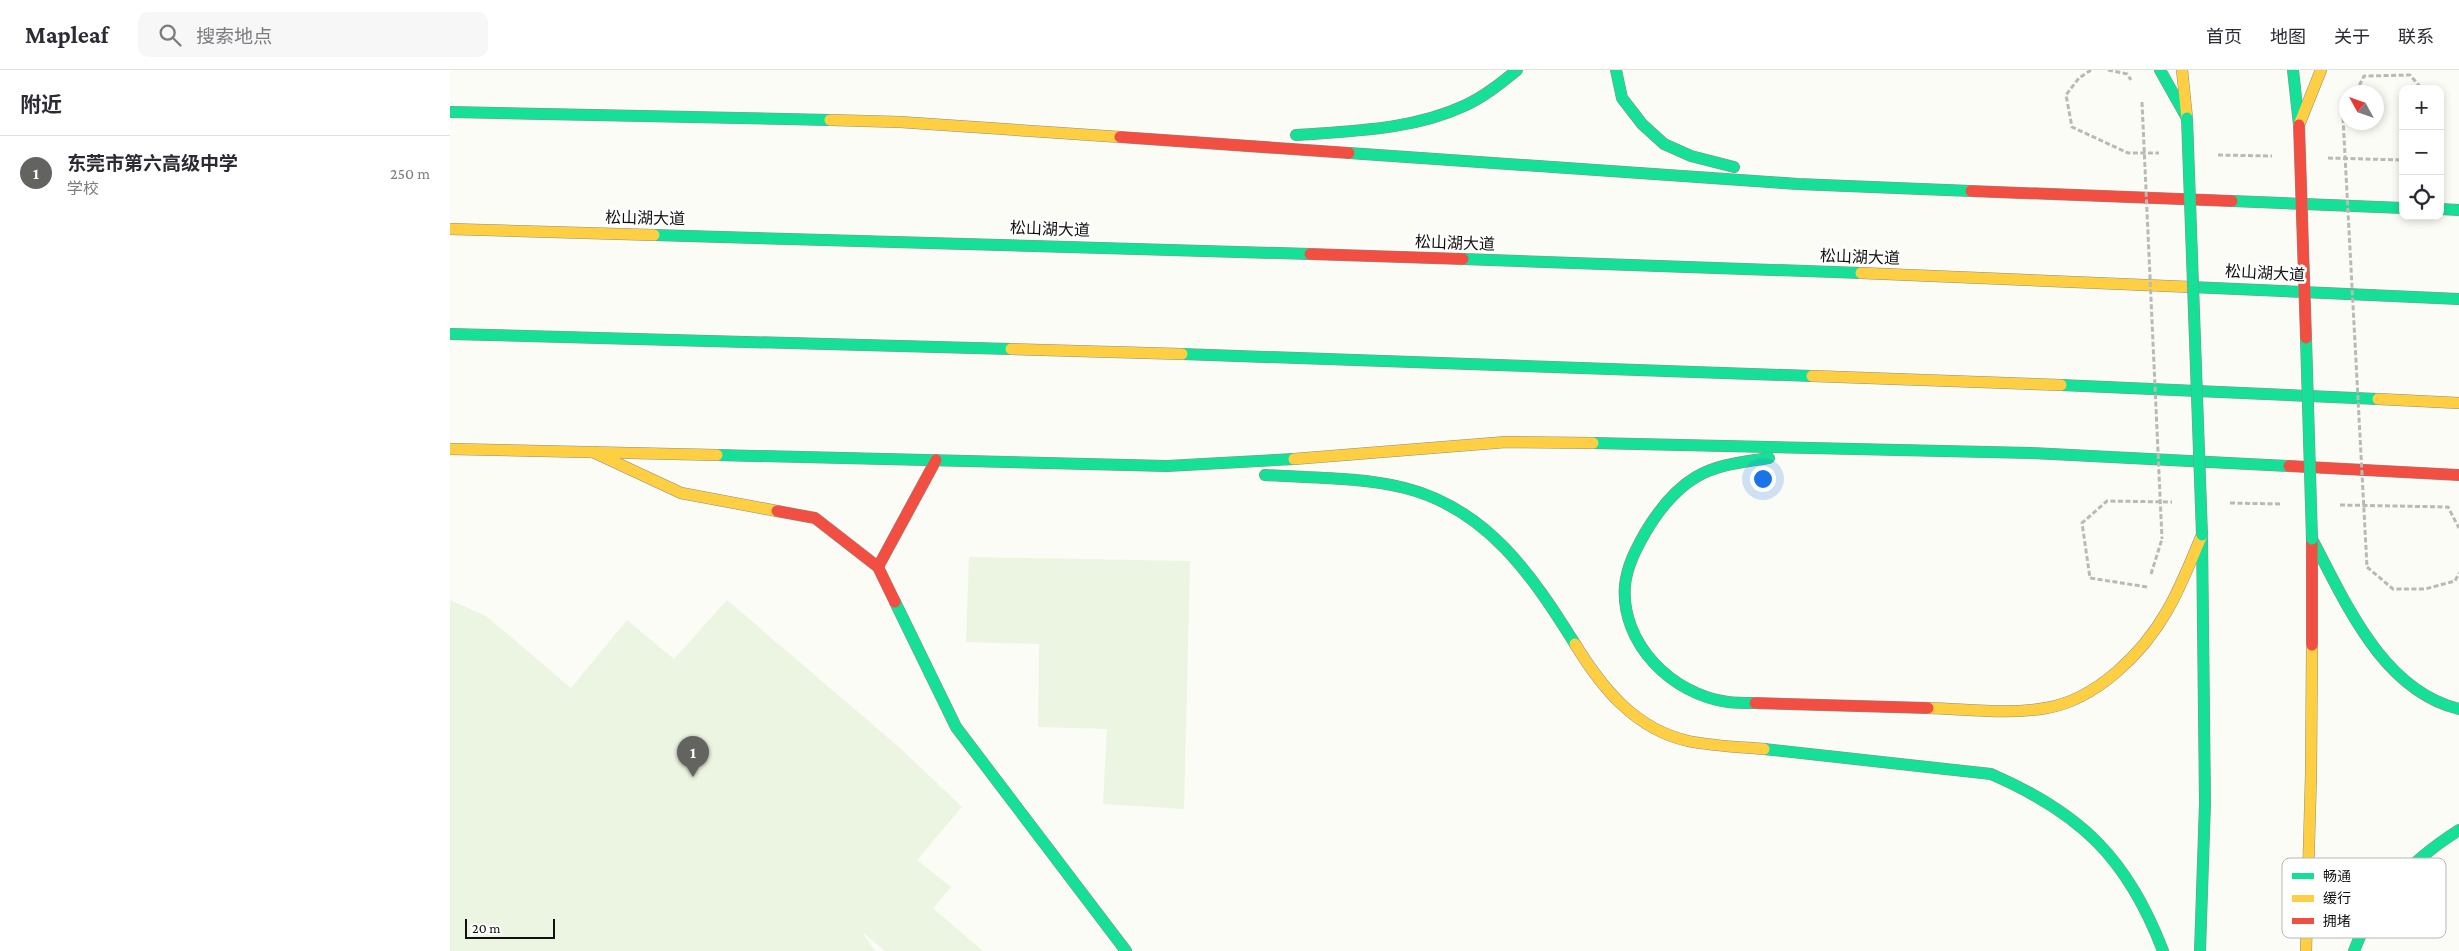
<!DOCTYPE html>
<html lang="zh">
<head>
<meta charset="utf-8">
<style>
	body { margin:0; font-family:"Crimson Pro","Noto Sans SC",serif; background:#f7f7f7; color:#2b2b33 }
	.controls { position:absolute; right:15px; top:15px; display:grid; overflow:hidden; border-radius:10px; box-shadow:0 2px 8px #0003 }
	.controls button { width:45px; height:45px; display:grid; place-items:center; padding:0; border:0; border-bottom:1px solid #e1e1e2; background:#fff; color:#2b2b33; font:25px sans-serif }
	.compass { position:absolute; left:1889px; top:15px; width:45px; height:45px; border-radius:50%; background:#fff; box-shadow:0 2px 8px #0003; rotate:310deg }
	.scale { position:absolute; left:15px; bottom:12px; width:90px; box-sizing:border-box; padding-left:5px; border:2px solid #101010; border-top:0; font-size:14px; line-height:18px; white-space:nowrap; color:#101010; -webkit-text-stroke:4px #fff; paint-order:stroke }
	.you { position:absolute; left:1312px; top:408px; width:18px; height:18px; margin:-12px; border:4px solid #fff; border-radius:50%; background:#1a73e8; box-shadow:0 0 0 8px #1a73e833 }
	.badge { display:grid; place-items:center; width:32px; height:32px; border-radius:50%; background:#636360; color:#fff; font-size:16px; font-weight:700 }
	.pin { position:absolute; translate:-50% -41px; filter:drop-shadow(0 1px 2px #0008) }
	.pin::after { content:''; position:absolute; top:26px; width:18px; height:15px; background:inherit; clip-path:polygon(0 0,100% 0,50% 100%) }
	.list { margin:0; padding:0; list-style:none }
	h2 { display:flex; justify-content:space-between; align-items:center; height:65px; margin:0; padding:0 20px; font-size:21px }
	h2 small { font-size:16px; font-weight:400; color:#7c7c81 }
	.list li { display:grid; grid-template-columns:32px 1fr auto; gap:15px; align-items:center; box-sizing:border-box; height:75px; padding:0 20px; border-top:1px solid #e1e1e2 }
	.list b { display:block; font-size:19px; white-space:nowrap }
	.list p { margin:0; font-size:16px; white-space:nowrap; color:#7c7c81 }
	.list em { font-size:16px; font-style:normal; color:#7c7c81 }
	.icon { flex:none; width:28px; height:28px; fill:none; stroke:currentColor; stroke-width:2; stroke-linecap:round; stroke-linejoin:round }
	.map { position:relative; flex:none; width:2009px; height:881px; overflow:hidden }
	header { display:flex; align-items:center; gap:30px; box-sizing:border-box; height:70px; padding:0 25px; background:#fff; border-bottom:1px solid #e1e1e2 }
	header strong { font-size:24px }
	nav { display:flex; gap:28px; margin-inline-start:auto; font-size:18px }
	.search { width:350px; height:45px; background:#f7f7f7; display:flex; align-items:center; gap:12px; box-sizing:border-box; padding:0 18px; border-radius:10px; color:#7c7c81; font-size:19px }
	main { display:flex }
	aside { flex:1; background:#fff }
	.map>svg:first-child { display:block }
	.pitch { fill:#ecf5e1 }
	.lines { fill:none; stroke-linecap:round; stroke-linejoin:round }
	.fast-casing { stroke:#8d8d8a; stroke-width:12 }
	.slow-casing { stroke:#8d8d8a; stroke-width:12 }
	.jam-casing { stroke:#8d8d8a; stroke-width:12 }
	.path { stroke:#b9b9b8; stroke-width:3; stroke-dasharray:5 2.5; stroke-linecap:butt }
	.fast { stroke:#16e098; stroke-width:11 }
	.slow { stroke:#ffcf43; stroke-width:11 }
	.jam { stroke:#f24e42; stroke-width:11 }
	.fast-bridge-casing { stroke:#8d8d8a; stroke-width:12; stroke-linecap:butt }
	.jam-bridge-casing { stroke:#8d8d8a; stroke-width:12; stroke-linecap:butt }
	.path-bridge { stroke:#b9b9b8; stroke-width:3; stroke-dasharray:5 2.5; stroke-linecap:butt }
	.fast-bridge { stroke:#16e098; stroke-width:11 }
	.jam-bridge { stroke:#f24e42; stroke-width:11 }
	.labels { text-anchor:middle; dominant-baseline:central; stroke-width:5; stroke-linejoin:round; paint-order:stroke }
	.street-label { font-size:16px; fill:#101010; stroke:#fff }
	.key { fill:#fff; stroke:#b7b7b7; stroke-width:1 }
	.key-label { font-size:14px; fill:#101010 }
</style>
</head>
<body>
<header>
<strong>Mapleaf</strong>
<div class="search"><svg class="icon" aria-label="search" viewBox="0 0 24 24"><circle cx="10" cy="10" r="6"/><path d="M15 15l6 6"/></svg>搜索地点</div>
<nav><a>首页</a><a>地图</a><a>关于</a><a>联系</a></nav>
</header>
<main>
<aside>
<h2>附近<small></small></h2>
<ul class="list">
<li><span class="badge">1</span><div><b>东莞市第六高级中学</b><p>学校</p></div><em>250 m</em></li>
</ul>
</aside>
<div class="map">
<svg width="2009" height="881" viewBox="0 0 2009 881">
	<rect width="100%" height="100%" fill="#fcfcf6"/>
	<g class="pitch">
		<path d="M519,487L740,491L734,739L653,734L657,659L588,657L589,574L516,572Z"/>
		<path d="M0,530L36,546L121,618L177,550L224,589L277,530L449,677L512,737L467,790L501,817L483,838L533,881H435L412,862L425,881H0Z"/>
	</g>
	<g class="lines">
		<defs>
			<g id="fast">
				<path d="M1166,0L1172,28L1192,54L1214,74L1241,86L1284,97"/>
				<path d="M1710,0L1737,48"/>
				<path d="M1843,0L1849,55"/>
				<path d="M0,42L380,50"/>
				<path d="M846,65C903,61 963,60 1016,35C1035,26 1051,13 1067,0"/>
				<path d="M899,83L1348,114L1521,121"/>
				<path d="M1782,131L1953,138"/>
				<path d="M1990,139L2009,140"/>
				<path d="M204,165L860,184"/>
				<path d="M1013,189L1411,203"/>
				<path d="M1741,217L2009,229"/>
				<path d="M0,264L561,279"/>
				<path d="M732,284L1362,306"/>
				<path d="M1611,315L1928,329"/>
				<path d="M1143,373L1581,383L1839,396"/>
				<path d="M267,385L717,396L844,389"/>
				<path d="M815,405C862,408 910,407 955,418C1038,439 1083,507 1125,574"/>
				<path d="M1862,469C1896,533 1932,620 2009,639"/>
				<path d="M445,532L506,657L676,881"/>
				<path d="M1305,633C1296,633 1287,633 1278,632C1223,625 1170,574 1175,515C1177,496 1186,479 1195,463C1208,441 1224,420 1246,407C1268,394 1294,392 1319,388"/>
				<path d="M1314,679L1541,704C1631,743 1678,789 1713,881"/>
				<path d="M1750,881L1755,733L1752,465"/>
				<path d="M1904,881C1923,829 1963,789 2009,760"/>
			</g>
			<g id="slow">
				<path d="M1732,0L1737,48"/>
				<path d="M380,50L450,52L670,67"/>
				<path d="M1849,55L1871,0"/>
				<path d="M0,159L204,165"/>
				<path d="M1411,203L1741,217"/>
				<path d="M561,279L732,284"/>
				<path d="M1362,306L1611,315"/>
				<path d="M1928,329L2009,333"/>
				<path d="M0,379L267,385"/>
				<path d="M143,382L231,423L327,441"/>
				<path d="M844,389L1056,372L1143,373"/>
				<path d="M1125,574C1152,618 1185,659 1238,671C1262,676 1289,677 1314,679"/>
				<path d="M1478,638C1516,639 1558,645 1596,638C1646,630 1693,583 1717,541C1731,517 1741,490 1752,465"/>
				<path d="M1856,881L1861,704L1862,575"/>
			</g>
			<g id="jam">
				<path d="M670,67L899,83"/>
				<path d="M1521,121L1782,131"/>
				<path d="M860,184L1013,189"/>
				<path d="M1839,396L2009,405"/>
				<path d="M327,441L365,448L428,497"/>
				<path d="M445,532L428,497L486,390"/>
				<path d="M1862,575V469"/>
				<path d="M1305,633L1478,638"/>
			</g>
		</defs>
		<use href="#fast" class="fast-casing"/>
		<use href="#slow" class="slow-casing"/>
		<use href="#jam" class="jam-casing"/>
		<g class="path">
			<path d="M1641,0L1629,8L1616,25L1622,57L1678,83H1709"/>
			<path d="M1658,0L1677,4L1681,10"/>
			<path d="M1906,22L1914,6L1960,5L1972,19"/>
			<path d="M1893,48L1896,40"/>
			<path d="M1990,66V67"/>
			<path d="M1768,85L1822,86"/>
			<path d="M1878,88L1953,90"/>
			<path d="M1780,433L1832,434"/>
			<path d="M1890,435L1998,437L2009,458"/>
			<path d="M1917,497L1943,519H1975L2005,511L2009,503"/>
			<path d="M1701,504L1712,469"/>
			<path d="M1697,517L1640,508L1632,453L1657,431L1722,432"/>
		</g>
		<use href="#fast" class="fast"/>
		<use href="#slow" class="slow"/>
		<use href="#jam" class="jam"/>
		<defs>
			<g id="fast-bridge">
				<path d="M1737,48L1752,465"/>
				<path d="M1856,268L1862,469"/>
			</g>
			<path id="jam-bridge" d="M1849,55L1856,268"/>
		</defs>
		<use href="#fast-bridge" class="fast-bridge-casing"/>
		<use href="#jam-bridge" class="jam-bridge-casing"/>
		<g class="path-bridge">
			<path d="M1692,32L1712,469"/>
			<path d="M1893,48L1917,497"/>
		</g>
		<use href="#fast-bridge" class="fast-bridge"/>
		<use href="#jam-bridge" class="jam-bridge"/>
	</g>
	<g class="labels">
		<g class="street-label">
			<text transform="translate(195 148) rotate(1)">松山湖大道</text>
			<text transform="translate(600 159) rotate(2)">松山湖大道</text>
			<text transform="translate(1005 173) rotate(2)">松山湖大道</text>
			<text transform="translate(1410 187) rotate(2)">松山湖大道</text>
			<text transform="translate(1815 203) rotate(3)">松山湖大道</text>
		</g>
	</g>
	<rect x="1832" y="788" width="164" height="80" rx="8" class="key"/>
	<rect x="1842" y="803" width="22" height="6" fill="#16e098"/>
	<rect x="1842" y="825" width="22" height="7" fill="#ffcf43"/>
	<rect x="1842" y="848" width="22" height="6" fill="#f24e42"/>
	<g class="key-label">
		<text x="1873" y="811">畅通</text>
		<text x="1873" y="833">缓行</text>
		<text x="1873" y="856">拥堵</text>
	</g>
</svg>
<div class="controls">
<button>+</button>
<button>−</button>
<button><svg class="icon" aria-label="locate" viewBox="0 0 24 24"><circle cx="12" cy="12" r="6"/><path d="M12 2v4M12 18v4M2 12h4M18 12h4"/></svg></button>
</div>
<svg class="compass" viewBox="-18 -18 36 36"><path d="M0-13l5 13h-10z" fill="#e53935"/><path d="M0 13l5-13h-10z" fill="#7c7c81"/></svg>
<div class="scale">20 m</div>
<div class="you"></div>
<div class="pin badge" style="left:243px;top:707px">1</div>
</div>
</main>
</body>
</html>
